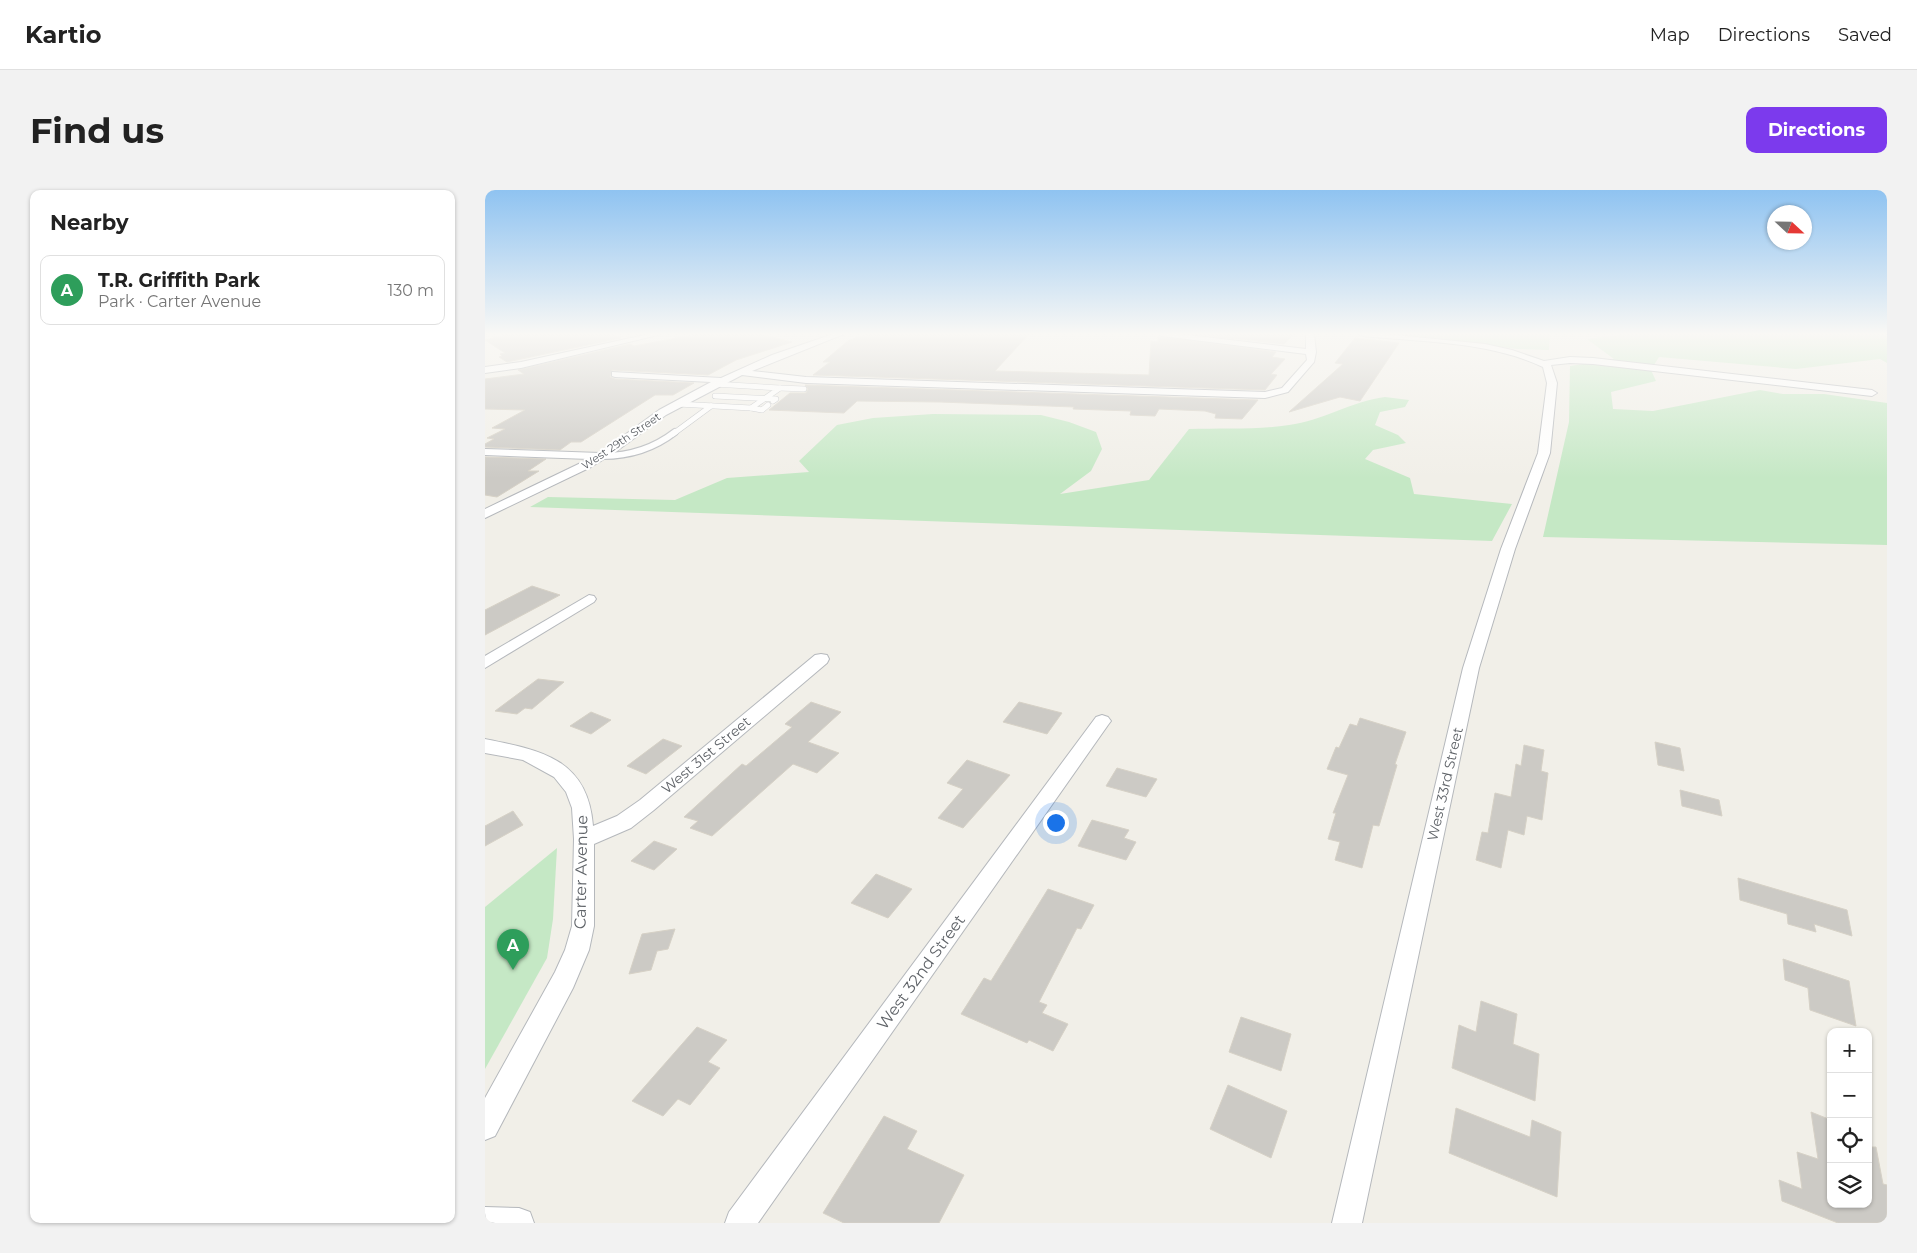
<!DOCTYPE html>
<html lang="en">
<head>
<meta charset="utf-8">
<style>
	body { margin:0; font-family:Montserrat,sans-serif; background:#f2f2f2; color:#222 }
	.controls { position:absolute; right:15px; bottom:15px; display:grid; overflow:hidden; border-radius:10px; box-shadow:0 1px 4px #0004 }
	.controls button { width:45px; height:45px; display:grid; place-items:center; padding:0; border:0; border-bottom:1px solid #e0e0e0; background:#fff; color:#222; font:25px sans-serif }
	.compass { position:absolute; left:1282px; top:15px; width:45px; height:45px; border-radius:50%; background:#fff; box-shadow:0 1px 4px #0004; rotate:112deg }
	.you { position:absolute; left:570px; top:632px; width:18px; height:18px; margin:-12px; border:4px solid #fff; border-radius:50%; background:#1a73e8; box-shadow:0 0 0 8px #1a73e833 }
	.badge { display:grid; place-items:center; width:32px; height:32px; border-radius:50%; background:#7c3aed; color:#fff; font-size:16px; font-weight:700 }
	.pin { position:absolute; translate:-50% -41px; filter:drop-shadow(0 1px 2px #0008) }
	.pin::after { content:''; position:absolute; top:26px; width:18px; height:15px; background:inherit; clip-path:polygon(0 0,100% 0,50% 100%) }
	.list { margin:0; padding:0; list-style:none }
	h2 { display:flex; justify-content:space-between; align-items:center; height:65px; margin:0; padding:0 20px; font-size:21px }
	h2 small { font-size:16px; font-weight:400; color:#767676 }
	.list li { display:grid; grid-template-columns:32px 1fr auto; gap:15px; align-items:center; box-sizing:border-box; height:70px; margin:0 10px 10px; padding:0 10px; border:1px solid #e0e0e0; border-radius:10px }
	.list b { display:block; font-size:19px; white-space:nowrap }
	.list p { margin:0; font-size:16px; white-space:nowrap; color:#767676 }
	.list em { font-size:16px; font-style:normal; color:#767676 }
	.icon { flex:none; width:28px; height:28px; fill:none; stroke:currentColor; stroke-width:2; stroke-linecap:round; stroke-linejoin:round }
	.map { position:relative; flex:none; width:1402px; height:1033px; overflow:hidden; border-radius:10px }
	header { display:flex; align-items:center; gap:30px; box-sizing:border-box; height:70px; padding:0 25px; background:#fff; border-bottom:1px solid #e0e0e0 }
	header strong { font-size:24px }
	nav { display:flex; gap:28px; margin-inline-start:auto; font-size:18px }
	.intro { display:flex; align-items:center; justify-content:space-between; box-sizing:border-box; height:120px; padding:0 30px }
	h1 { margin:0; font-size:35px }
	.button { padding:12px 22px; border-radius:10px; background:#7c3aed; color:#fff; font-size:18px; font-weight:700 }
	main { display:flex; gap:30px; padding:0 30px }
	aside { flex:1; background:#fff; border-radius:10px; box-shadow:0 1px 4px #0004 }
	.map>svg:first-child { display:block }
	.green { fill:#c5e8c5 }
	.building { fill:#cccac5; stroke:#d6d1c6 }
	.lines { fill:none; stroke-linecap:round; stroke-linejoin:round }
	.service-far1-casing { stroke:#b5b8bc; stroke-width:6 }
	.service-casing { stroke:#b5b8bc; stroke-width:8 }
	.minor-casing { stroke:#b5b8bc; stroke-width:2 }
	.service-far1 { stroke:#fff; stroke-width:5 }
	.service { stroke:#fff; stroke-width:6 }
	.minor { fill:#fff; fill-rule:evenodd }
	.labels { text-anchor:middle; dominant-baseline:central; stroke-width:4; stroke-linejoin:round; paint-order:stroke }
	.far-street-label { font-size:11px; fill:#5f6368; stroke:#fff }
	.street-label { font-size:14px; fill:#5f6368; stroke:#fff }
	.near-street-label { font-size:16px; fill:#5f6368; stroke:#fff }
</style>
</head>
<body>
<header>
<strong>Kartio</strong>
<nav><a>Map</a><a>Directions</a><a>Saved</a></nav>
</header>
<div class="intro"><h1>Find us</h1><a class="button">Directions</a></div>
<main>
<aside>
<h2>Nearby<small></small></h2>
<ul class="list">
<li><span class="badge" style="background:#2e9e5b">A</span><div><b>T.R. Griffith Park</b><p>Park · Carter Avenue</p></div><em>130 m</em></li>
</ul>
</aside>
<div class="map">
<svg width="1402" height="1033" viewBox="0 0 1402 1033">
	<rect width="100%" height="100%" fill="#f1efe8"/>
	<g class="green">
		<path d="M906,144H1065L1064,160L1033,159Z"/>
		<path d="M1142,144H1402V190V173L1395,169L1311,179L1174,167L1166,180L1171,191L1126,202L1128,219L1168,221L1275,200L1298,204H1339L1402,213V355L1058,347L1084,232L1085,176L1129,169L1102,149Z"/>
		<path d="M900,207L924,210L920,217L895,222L890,235L913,245L921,253L888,260L880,269L925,288L929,304L1027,314L1007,351L45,317L63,307L190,310L242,288L324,282L314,271L352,235L388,228L448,224L556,225L584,232L611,242L617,259L606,281L575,304L664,290L704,239C737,238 772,240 804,235C837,231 867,211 900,207Z"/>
		<path d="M72,658L68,729L62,768L0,879V717Z"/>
	</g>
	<g class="building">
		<path d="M24,144H128L136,148L22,172L14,167L17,166L15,164L20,163L0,150Z"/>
		<path d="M213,144H275L307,152L251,170L223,185L127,180L125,187L130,189L209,193L188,205H170L96,252H86L75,260L0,257V254L9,249L2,248L20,239L7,238L40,220L0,219V189L39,184L33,180L145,154L149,156Z"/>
		<path d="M384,144H544L510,181L664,185L666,151L673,152V146L791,162L787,167L800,169L786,184L792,185L780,200L328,185L345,172H338L364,150Z"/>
		<path d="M707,144H809L799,154Z"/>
		<path d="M870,148L914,153L875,211L855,207L804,222L858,174L850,173Z"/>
		<path d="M320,195H321L773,210L757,229L730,228L731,224L720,221L674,219L670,226L645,225L646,221L588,219L589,217L455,212L372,211L359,223L284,220L305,203H321L323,199Z"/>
		<path d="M0,267L61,269L43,281H54L12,307L0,305Z"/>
		<path d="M47,396L75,405L0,445V420Z"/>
		<path d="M53,489L79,492L47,519L40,518L32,524L10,521Z"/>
		<path d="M326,512L356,522L323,552L354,563L332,583L308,574L227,646L205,638L213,631L199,627L257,574L261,576L307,537L300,534Z"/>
		<path d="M534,512L577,523L562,544L518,532Z"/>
		<path d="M106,522L126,530L106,544L85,536Z"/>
		<path d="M875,528L921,542L910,574L912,575L894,636L888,635L877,678L850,670L855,652L843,649L851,623H848L863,585L842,579L851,557L854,558L865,534L872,536Z"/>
		<path d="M178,549L197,556L161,584L142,576Z"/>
		<path d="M1170,552L1195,558L1199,581L1173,575Z"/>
		<path d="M1039,555L1059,560L1056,581L1063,583L1057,630L1042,626L1039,645L1023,640L1016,678L991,670L997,642L1003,643L1010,603L1026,607L1031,574L1036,576Z"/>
		<path d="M482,570L525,585L478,638L453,628L478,599L462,593Z"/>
		<path d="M632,578L672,589L661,607L621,596Z"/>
		<path d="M1195,600L1234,610L1237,626L1197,616Z"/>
		<path d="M28,621L38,635L0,656V636Z"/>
		<path d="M607,630L644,640L639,648L651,652L641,670L593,656Z"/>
		<path d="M169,651L192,659L169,680L146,671Z"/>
		<path d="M391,684L427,699L403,728L366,713Z"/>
		<path d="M1253,688L1362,720L1367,746L1329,734L1331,742L1303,734L1302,724L1255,710Z"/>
		<path d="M563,699L609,715L596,739L592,738L554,812L562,815L557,823L583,834L568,861L544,850L542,853L476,824L499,788L506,791Z"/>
		<path d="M190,739L183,759L172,761L166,780L144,784L157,744Z"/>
		<path d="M1298,769L1364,791L1371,836L1325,820L1323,798L1300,790Z"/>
		<path d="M996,811L1032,824L1028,854L1054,864L1050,911L967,878L974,835L991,842Z"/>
		<path d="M756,827L806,844L796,881L744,862Z"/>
		<path d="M212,837L242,850L223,872L235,878L205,915L193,909L178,926L147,911Z"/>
		<path d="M743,895L802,921L786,968L725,939Z"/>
		<path d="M971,918L1045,947L1047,930L1076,942L1072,1007L964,963Z"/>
		<path d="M1326,922L1346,930V1014H1383V957H1391L1398,994L1402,995V1033H1353L1297,1011L1294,990L1317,999L1312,962L1333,969Z"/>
		<path d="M399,926L432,941L422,959L479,985L454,1033H359L338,1023Z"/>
	</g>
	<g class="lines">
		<defs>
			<g id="service-far1">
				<path d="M295,198L319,199"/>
				<path d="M230,206L291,209L288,211"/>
				<path d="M193,214L266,218L295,198L229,194"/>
				<path d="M266,218L277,220L283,215"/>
				<path d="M188,244L226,216"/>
			</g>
			<path id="service" d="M118,266C145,266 168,259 190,242"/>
			<g id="minor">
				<path d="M164,144H177L36,178L0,183V177L36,172Z"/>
				<path d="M348,144H359L267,181L321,187L780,202L797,198L822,170L821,164L677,146L673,144H695L821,159V144H829L831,162L829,172L803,202L780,208L321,193L257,185L181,225L129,263L106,277L0,328V319L104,269L0,265V259L115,263L174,220L226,192L130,187L127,186V182L236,188L287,165Z"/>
				<path d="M874,144H900L1000,154L1027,160L1059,171L1085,167L1108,168L1387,200L1392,203L1387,206L1108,174L1085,173L1066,175L1072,193L1065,263L1030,359L994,478L877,1033H847L978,478L1016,359L1053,263L1062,193L1058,177C1003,151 937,152 878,146Z"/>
				<path d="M104,405L109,406L111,409L109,412L0,478V466Z"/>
				<path d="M336,464L342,465L344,469L342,473L169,620L146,638L109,654V736L104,760L88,798L10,946L0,950V908L70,782L80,760L87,736L89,649L87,618L81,602L69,587L38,570L0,563V549C56,560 103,569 108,636L132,626L155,610L330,465Z"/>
				<path d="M617,525L623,527L626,531L623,535L273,1033H240L244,1022L611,527Z"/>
				<path d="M0,1017L34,1018L45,1022L49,1033H0Z"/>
			</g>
		</defs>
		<use href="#service-far1" class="service-far1-casing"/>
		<use href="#service" class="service-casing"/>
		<use href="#minor" class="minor-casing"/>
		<use href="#service-far1" class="service-far1"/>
		<use href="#service" class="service"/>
		<use href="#minor" class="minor"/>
	</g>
	<linearGradient id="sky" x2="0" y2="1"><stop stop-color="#8fc3f1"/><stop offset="0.5" stop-color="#f9f8f5"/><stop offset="1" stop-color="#f9f8f5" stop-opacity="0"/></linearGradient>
	<rect width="1402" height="288" fill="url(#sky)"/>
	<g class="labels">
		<g class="far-street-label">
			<text transform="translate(136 251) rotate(-34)">West 29th Street</text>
		</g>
		<g class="street-label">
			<text transform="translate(221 565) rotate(-40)">West 31st Street</text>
			<text transform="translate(960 594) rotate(-77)">West 33rd Street</text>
		</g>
		<g class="near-street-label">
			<text transform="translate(96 682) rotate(-89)">Carter Avenue</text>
			<text transform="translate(436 782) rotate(-54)">West 32nd Street</text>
		</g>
	</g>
</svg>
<div class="controls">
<button>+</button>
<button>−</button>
<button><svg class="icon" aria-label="locate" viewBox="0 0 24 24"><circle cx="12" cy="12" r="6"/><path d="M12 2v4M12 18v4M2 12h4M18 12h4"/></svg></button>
<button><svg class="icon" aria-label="layers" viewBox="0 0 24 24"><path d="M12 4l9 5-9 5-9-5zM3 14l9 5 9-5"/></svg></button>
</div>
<svg class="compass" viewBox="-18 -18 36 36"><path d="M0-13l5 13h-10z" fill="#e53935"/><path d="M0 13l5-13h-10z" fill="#767676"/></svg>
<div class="you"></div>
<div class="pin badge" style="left:28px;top:780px;background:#2e9e5b">A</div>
</div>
</main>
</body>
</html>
